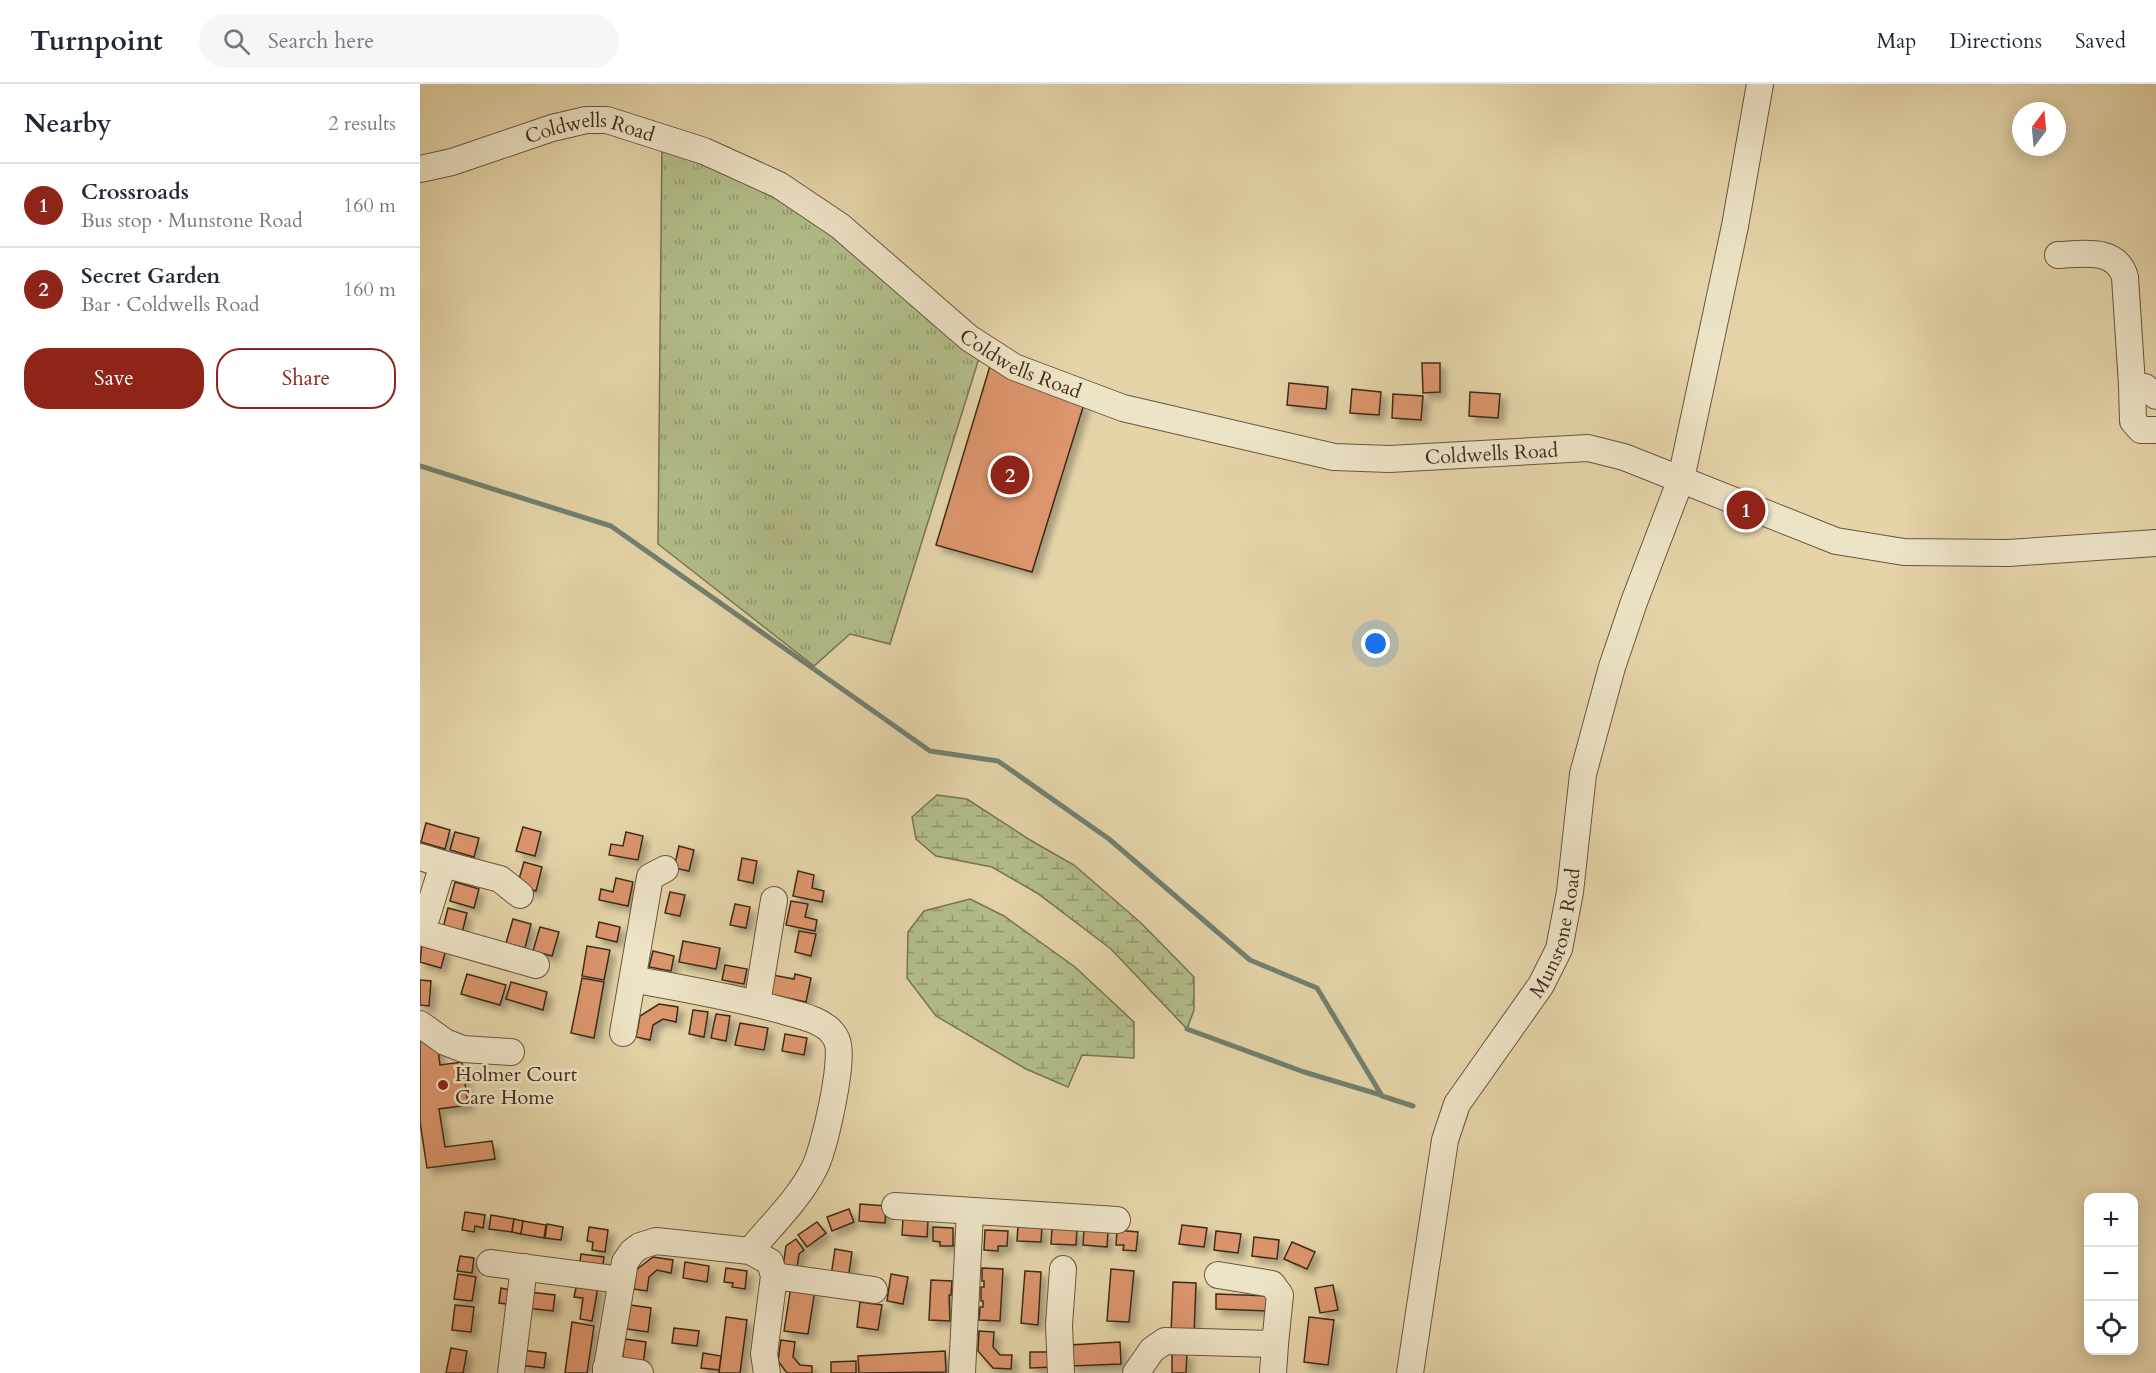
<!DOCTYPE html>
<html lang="en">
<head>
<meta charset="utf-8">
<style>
	body { margin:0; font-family:Cardo,serif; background:#f6f6f7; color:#1f2937 }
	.controls { position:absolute; right:18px; bottom:18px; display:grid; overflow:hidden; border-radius:12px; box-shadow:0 3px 15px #0003 }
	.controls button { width:54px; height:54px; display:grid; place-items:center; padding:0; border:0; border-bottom:2px solid #e0e1e3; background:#fff; color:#1f2937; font:30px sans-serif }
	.compass { position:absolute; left:1592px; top:18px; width:54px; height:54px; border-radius:50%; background:#fff; box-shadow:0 3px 15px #0003; rotate:16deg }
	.you { position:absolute; left:956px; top:560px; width:21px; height:21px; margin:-15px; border:4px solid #fff; border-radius:50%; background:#1a73e8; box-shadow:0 0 0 9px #1a73e833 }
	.badge { display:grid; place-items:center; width:39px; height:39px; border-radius:50%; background:#8f2418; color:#fff; font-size:20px; font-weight:700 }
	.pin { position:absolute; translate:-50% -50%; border:3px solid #fff; box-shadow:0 2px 6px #0006 }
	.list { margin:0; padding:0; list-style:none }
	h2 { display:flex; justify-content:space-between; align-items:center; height:78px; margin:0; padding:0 24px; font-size:26px }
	h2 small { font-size:20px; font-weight:400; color:#747a83 }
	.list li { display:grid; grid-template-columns:39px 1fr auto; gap:18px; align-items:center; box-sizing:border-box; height:84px; padding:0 24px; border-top:2px solid #e0e1e3 }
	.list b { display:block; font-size:22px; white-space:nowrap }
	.list p { margin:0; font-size:20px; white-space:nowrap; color:#747a83 }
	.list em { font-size:20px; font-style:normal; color:#747a83 }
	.actions { display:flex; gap:12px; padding:18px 24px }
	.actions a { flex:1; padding:14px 0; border:2px solid #8f2418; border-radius:24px; text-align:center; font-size:21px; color:#8f2418 }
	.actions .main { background:#8f2418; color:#fff }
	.icon { flex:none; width:33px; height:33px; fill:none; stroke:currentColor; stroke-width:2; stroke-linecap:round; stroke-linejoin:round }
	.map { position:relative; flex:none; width:1736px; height:1289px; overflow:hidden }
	header { display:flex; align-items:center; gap:36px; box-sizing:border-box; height:84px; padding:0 30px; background:#fff; border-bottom:2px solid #e0e1e3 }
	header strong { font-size:28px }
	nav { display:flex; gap:33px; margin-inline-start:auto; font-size:21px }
	.search { width:420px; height:54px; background:#f6f6f7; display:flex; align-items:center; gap:15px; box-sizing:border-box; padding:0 21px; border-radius:33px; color:#747a83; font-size:22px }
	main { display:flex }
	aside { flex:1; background:#fff }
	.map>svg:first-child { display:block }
	.wetland { fill:url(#wetland-marsh); stroke:#787451; stroke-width:1.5 }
	.park { fill:url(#park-tufts); stroke:#787451; stroke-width:1.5 }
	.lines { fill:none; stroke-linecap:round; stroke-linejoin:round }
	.stream { stroke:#728070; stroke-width:5 }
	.building { fill:#dc956c; stroke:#3e2c19; stroke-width:1.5; filter:url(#shadow) }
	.minor-casing { stroke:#68563d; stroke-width:28 }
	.minor { stroke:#ede3c6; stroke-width:26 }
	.poi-dot { fill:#8f2418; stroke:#ede3c6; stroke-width:2 }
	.labels { text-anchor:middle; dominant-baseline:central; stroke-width:5; stroke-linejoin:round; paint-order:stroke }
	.street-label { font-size:20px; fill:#3e2c19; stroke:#ede3c6 }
	.poi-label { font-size:20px; fill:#3e2c19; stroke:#ede3c6; text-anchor:start }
</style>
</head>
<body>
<header>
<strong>Turnpoint</strong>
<div class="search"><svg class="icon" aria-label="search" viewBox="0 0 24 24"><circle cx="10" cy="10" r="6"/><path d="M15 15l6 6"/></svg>Search here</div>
<nav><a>Map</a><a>Directions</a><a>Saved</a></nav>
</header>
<main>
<aside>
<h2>Nearby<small>2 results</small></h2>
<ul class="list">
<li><span class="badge">1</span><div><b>Crossroads</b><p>Bus stop · Munstone Road</p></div><em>160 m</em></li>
<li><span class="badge">2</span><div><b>Secret Garden</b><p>Bar · Coldwells Road</p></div><em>160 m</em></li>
</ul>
<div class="actions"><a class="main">Save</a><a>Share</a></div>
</aside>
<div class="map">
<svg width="1736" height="1289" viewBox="0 0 1736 1289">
	<defs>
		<pattern id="wetland-marsh" width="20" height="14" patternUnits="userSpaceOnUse" patternTransform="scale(1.5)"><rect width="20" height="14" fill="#b2bd89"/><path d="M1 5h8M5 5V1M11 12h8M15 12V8" fill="none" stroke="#929a6f"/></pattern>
		<pattern id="park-tufts" width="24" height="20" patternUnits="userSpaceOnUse" patternTransform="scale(1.5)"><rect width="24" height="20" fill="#b2bd89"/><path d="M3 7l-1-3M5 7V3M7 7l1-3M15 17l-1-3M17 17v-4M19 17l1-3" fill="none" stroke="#929a6f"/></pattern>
		<filter id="shadow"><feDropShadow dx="5.5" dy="5.5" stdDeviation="3" flood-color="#0004"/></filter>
	</defs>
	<rect width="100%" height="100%" fill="#e4d4a8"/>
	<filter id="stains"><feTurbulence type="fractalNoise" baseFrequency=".00333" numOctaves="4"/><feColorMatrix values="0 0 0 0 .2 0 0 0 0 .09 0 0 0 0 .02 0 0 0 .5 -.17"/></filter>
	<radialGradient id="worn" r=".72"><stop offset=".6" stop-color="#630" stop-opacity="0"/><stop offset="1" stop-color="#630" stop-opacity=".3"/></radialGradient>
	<g class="wetland">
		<path d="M517,711L547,715L610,756L654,781L721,839L774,893V926L767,945L691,865L617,809L572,783L516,772L496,755L492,733Z"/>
		<path d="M550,815L584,832L655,883L714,938V974L662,971L648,1003L606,985L516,932L487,894L488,848L504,827Z"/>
	</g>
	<path class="park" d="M242,57L356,105L416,146L421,160L560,271L470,560L430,550L394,582L238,460Z"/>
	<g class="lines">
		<g class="stream">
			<path d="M0,382L191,442L510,667L578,677L689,755L830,876L897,904L962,1012L993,1022"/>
			<path d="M767,945L884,988L961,1011"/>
		</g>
	</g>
	<g class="building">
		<path d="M1002,279H1020V308L1003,309Z"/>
		<path d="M570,282L664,320L612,488L516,461Z"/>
		<path d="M869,299L908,303L906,325L867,321Z"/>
		<path d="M932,305L961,308L959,331L930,329Z"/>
		<path d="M1050,308L1080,310L1078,334L1049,332Z"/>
		<path d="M973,310L1003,312L1001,336L972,334Z"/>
		<path d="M6,739L30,746L25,765L1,758Z"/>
		<path d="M103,743L121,748L115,772L96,767Z"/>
		<path d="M35,748L59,754L54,773L30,766Z"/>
		<path d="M206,748L223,752L218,776L189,771L191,760L203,762Z"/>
		<path d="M259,762L274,766L269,787L254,784Z"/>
		<path d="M322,774L337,777L333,799L318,796Z"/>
		<path d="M104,778L122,783L116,807L97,802Z"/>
		<path d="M378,787L394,791L392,804L404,807L402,818L373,812Z"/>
		<path d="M196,794L213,798L208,822L179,816L181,805L193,808Z"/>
		<path d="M35,798L59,805L54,824L30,817Z"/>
		<path d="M250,808L265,811L260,832L245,829Z"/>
		<path d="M371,817L388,820L385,833L397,836L395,847L366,841Z"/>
		<path d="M315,820L330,823L326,844L310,841Z"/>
		<path d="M28,824L47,829L41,853L22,848Z"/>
		<path d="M93,835L111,840L105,864L86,859Z"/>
		<path d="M179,838L200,843L197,858L176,853Z"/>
		<path d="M120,843L139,848L132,872L113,867Z"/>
		<path d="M379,847L396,850L391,872L375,868Z"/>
		<path d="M263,857L300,864L296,885L259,878Z"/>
		<path d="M2,859L26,865L21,884L0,878Z"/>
		<path d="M167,862L190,866L184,896L162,892Z"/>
		<path d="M233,867L254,872L251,887L229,883Z"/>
		<path d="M305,881L327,885L324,900L302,896Z"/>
		<path d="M47,890L86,901L80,921L41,910Z"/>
		<path d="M375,890L391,894L386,918L349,910L353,891L374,895Z"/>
		<path d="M162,894L184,898L174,954L151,949Z"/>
		<path d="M0,896L11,897L9,922L0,921Z"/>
		<path d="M91,898L127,908L123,926L86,915Z"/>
		<path d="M239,920L258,923L256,938L243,935L233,941L230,956L216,953L220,932Z"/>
		<path d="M273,926L288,928L284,953L269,950Z"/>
		<path d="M296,930L310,932L306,957L291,954Z"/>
		<path d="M320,939L348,944L344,966L315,961Z"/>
		<path d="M0,946L17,958L20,981L42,978L48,1021L19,1025L25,1063L72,1057L75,1075L7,1084L0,1038Z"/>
		<path d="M365,950L387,954L384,971L362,967Z"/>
		<path d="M440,1120L466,1122L465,1139L439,1137Z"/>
		<path d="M429,1125L434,1138L412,1147L407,1133Z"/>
		<path d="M45,1128L65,1131L63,1144L55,1142L54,1148L42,1146Z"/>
		<path d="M71,1131L94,1135L92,1148L69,1145Z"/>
		<path d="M483,1134L508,1136L507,1153L482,1151Z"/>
		<path d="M94,1135L103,1137L101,1150L92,1148Z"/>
		<path d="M103,1137L126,1141L124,1154L101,1150Z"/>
		<path d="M397,1138L406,1149L387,1163L378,1151Z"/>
		<path d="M127,1140L143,1143L141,1156L125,1154Z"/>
		<path d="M598,1141L622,1142L621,1158L597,1157Z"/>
		<path d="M762,1141L787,1144L784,1163L759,1160Z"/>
		<path d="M169,1143L188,1146L185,1168L172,1166L173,1158L167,1157Z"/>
		<path d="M513,1143L533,1144V1162H520V1158L513,1157Z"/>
		<path d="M632,1143L657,1145L656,1161L631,1160Z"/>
		<path d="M664,1145L688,1147L687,1163L663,1161Z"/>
		<path d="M565,1146L588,1147L587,1162H578V1167L564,1166Z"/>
		<path d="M697,1146L718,1148L716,1167L703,1166L704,1161H696Z"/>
		<path d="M796,1147L821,1150L818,1169L794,1166Z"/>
		<path d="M834,1153L859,1156L857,1175L832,1172Z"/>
		<path d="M376,1155L384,1166L379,1170L377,1184L363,1183L366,1162Z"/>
		<path d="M872,1158L895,1168L887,1185L864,1175Z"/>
		<path d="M415,1165L432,1168L428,1195L411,1192Z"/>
		<path d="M161,1170L184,1173L182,1187L159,1184Z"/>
		<path d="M40,1172L54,1174L52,1189L37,1187Z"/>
		<path d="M233,1173L253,1176L251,1189L237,1186L229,1193L227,1207L214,1205L216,1186Z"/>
		<path d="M265,1178L289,1182L287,1198L263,1194Z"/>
		<path d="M306,1184L327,1187L325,1205L312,1203L313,1199L304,1198Z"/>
		<path d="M562,1184L583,1185L580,1237L559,1236L560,1223H563V1217H561V1203H564V1197H562Z"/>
		<path d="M691,1185L714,1187L709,1238L687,1237Z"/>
		<path d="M605,1187L621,1188L618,1241L601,1239Z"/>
		<path d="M38,1190L56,1193L52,1217L34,1215Z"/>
		<path d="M471,1190L488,1193L483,1220L467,1217Z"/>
		<path d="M511,1196L532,1197L531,1211H529L530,1237L509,1236Z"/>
		<path d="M753,1198L776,1199L774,1251L751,1250Z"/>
		<path d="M157,1199L178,1203L172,1237L160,1235L163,1214L154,1213Z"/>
		<path d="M913,1201L918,1226L900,1229L895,1204Z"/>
		<path d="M371,1202L395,1206L388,1250L364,1247Z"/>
		<path d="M81,1204L95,1207L93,1221L79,1219Z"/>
		<path d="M109,1208L135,1211L133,1227L107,1224Z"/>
		<path d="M796,1210L849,1212L848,1227L796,1225Z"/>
		<path d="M440,1218L462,1221L458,1246L437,1243Z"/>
		<path d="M35,1221L54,1223L51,1248L32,1246Z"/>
		<path d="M210,1221L231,1224L228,1248L207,1245Z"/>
		<path d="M306,1233L327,1236L320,1289H299Z"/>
		<path d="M889,1233L914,1236L908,1281L884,1278Z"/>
		<path d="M152,1238L174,1242L167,1289H145Z"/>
		<path d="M254,1244L279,1247L277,1262L252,1259Z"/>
		<path d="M559,1247L574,1248L573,1263L580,1271H592L591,1285L573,1284L558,1267Z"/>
		<path d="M205,1255L226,1258L223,1281L202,1278Z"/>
		<path d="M361,1256L375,1258L373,1273L380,1281L392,1282V1289H367L358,1277Z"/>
		<path d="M700,1258L701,1280L651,1282L650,1261Z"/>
		<path d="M31,1264L47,1267L43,1289H26Z"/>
		<path d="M101,1266L126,1269L124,1284L99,1281Z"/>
		<path d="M525,1267L526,1288L439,1289L438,1272Z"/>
		<path d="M610,1268H634V1283L610,1284Z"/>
		<path d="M283,1269L301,1272L299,1286L281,1284Z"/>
		<path d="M752,1269H767L766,1289H752Z"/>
		<path d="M436,1277V1289H411V1278Z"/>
	</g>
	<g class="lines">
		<defs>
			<g id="minor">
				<path id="s1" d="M0,85L32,78L132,44L166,36H187L284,67L359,101L420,142L549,254L594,283L703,324L914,373L969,375L1168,364L1204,373L1416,457L1484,468L1588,469L1736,459"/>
				<path d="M1638,171C1663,170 1696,163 1705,193L1712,301L1725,303L1736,312"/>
				<path d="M1712,301L1713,337L1721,346H1736"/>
				<path d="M0,773L23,780L7,832L0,841"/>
				<path d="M23,780L80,795L100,811"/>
				<path d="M0,848L116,881"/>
				<path d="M213,895C263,905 314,913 364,927C377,931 395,934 406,943C410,945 416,953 417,957C425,975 404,1066 394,1085C378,1116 352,1140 330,1167"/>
				<path d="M337,920L354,816"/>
				<path d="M0,940L25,958L43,965L91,968"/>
				<path d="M203,949L230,793L245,785"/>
				<path d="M475,1122L697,1136"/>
				<path d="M70,1179L201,1196"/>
				<path d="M354,1192L454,1206"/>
				<path d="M186,1284L220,1289"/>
				<path d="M91,1289L104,1183"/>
				<path d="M186,1289L205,1178L212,1168L220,1162L236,1157L330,1167L350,1178L354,1192L344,1270L347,1289"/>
				<path d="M542,1289L550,1127"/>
				<path d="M641,1289L639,1241L643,1185"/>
				<path d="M716,1289L732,1266L745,1257L855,1260L860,1211L852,1200L798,1191"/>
				<path d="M853,1289L855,1260"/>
				<path id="s2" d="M990,1289L1025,1056L1037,1020L1121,901L1139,865L1150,808L1163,690L1192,583L1214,518L1261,395L1315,142L1340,0"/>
			</g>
		</defs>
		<use href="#minor" class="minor-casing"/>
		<use href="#minor" class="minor"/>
	</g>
	<circle class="poi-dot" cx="23" cy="1001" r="6"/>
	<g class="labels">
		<g class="street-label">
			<text stroke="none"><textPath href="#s1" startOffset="177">Coldwells Road</textPath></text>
			<text stroke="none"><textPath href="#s1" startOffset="681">Coldwells Road</textPath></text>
			<text stroke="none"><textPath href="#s1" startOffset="1167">Coldwells Road</textPath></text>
			<text stroke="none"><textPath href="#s2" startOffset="474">Munstone Road</textPath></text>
		</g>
		<g class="poi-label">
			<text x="35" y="990">Holmer Court<tspan x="35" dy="23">Care Home</tspan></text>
		</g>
	</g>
	<rect width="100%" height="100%" filter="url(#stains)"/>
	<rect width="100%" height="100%" fill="url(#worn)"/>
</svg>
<div class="controls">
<button>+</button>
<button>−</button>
<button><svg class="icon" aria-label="locate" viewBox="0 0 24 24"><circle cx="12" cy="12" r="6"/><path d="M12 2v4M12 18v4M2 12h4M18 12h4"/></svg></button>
</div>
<svg class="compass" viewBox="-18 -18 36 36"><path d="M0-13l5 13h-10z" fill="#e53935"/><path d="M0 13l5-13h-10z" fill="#747a83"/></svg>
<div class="you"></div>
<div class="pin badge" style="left:1326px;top:426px">1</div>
<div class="pin badge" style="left:590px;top:391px">2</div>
</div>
</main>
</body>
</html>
